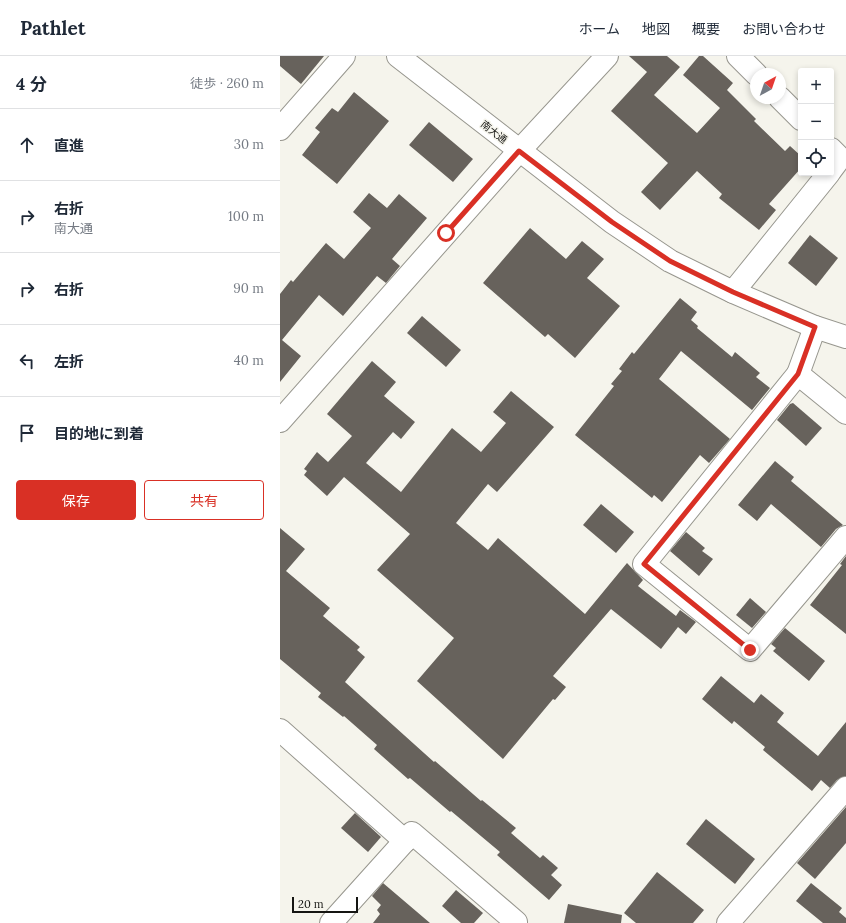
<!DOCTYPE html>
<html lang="ja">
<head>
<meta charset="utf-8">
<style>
	body { margin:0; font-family:Lora,"Noto Sans JP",serif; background:#f2f2f3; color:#1f2937 }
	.controls { position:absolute; right:12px; top:12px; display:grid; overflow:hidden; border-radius:4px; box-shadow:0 2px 6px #0003 }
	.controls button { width:36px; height:36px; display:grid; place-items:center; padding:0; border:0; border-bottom:1px solid #e0e1e3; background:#fff; color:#1f2937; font:20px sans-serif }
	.compass { position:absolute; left:470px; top:12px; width:36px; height:36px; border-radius:50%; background:#fff; box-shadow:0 2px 6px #0003; rotate:40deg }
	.scale { position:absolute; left:12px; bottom:10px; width:66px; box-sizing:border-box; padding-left:4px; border:2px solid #151512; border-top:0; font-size:11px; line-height:14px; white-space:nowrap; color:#151512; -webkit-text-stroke:3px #f5f4ec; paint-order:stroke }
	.stop { position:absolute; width:12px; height:12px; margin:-9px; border:3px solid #d93025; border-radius:50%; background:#fff }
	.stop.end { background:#d93025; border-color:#fff; box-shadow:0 1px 4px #0008 }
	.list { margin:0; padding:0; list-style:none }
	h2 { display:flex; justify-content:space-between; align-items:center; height:52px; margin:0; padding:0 16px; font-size:17px }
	h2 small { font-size:13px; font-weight:400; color:#747a83 }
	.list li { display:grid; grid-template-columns:26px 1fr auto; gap:12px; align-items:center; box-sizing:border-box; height:72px; padding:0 16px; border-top:1px solid #e0e1e3 }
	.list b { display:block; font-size:15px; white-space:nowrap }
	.list p { margin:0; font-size:13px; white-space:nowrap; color:#747a83 }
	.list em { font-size:13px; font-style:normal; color:#747a83 }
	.actions { display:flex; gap:8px; padding:12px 16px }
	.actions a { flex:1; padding:9px 0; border:1px solid #d93025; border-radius:4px; text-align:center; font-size:14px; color:#d93025 }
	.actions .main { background:#d93025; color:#fff }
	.icon { flex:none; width:22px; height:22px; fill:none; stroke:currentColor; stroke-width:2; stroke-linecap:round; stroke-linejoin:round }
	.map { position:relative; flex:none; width:566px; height:867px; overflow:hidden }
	header { display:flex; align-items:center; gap:24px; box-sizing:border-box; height:56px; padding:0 20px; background:#fff; border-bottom:1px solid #e0e1e3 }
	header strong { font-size:19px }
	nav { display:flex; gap:22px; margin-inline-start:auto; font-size:14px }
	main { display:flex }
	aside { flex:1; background:#fff }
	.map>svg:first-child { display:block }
	.building { fill:#67625c }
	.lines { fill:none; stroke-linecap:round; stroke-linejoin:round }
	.street-casing { stroke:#97968e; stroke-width:24 }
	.secondary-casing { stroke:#97968e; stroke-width:24 }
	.street { stroke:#fff; stroke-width:22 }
	.secondary { stroke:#fff; stroke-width:22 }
	.route { stroke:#d93025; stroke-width:5 }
	.labels { text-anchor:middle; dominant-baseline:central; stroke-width:3; stroke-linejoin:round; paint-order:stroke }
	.street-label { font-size:10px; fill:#151512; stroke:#f5f4ec }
</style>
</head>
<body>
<header>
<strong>Pathlet</strong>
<nav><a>ホーム</a><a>地図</a><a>概要</a><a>お問い合わせ</a></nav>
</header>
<main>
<aside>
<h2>4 分<small>徒歩 · 260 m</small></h2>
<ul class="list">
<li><svg class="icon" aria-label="ahead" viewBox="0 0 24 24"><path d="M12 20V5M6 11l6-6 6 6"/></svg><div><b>直進</b></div><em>30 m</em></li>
<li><svg class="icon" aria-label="right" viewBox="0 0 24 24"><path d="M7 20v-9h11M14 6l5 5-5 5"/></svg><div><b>右折</b><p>南大通</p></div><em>100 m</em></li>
<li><svg class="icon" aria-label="right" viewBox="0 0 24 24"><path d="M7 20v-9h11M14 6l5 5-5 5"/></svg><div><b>右折</b></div><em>90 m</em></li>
<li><svg class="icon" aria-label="left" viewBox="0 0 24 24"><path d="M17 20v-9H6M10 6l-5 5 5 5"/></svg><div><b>左折</b></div><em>40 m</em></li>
<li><svg class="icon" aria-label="arrive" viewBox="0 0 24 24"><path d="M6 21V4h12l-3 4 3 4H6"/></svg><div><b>目的地に到着</b></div></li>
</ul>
<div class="actions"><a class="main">保存</a><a>共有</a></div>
</aside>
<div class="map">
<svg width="566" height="867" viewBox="0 0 566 867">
	<rect width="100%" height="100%" fill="#f5f4ec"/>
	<g class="building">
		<path d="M0,0H44L21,28L0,10Z"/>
		<path d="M349,0H387L400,11L374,39L417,77L440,52L403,19L419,0H423L453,27L447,34L476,63L474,65L505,95L510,90L521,100V112L489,148L496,154L479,174L439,142L442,138L417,115L380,154L361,136L388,107L331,55L367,16Z"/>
		<path d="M74,36L109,65L57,128L22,99L40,76L35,72L52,52L58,56Z"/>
		<path d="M149,66L193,103L173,126L129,89Z"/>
		<path d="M89,137L107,152L119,138L147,162L112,203L120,210L106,227L97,220L63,260L39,239L2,284L21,300L0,326V238L11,224L13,226L46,187L64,203L91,172L73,156Z"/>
		<path d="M250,172L286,203L302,185L324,203L307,222L340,250L295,302L268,278L265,281L203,227Z"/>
		<path d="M530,179L558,202L536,230L508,207Z"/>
		<path d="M400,242L417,256L411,264L418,270L417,272L452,301L455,296L480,317L476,321L490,332L472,354L401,295L379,323L450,383L429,407L420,399L382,446L374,439L372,442L295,379L334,330L331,328L342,315L339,313L352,296L354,298Z"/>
		<path d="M142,260L181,294L166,311L127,277Z"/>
		<path d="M92,305L116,326L104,340L135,366L121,383L113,376L86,407L121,436L172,372L201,396L226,367L213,356L231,335L274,371L217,436L208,428L176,467L208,494L218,482L305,558L347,507L363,524L358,530L396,560L400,554L416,566L406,578L398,571L381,593L331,553L273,620L286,631L275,644L273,643L223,703L137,625L174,582L97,514L130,478L64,421L47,440L24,419L27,415L24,413L37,396L48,406L72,380L47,358Z"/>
		<path d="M513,347L542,372L526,390L497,364L510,348Z"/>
		<path d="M495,405L514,421L511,425L563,469L556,473L541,491L491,448L477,465L458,449Z"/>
		<path d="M321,448L354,476L336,497L303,469Z"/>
		<path d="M0,472L25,493L6,515L50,552L43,560L80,591L77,594L85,601L65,626L154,706L155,705L201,745L202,744L236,772L231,777L260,802L263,799L278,812L271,819L282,829L269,844L217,799L220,796L171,755L170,756L130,722L128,723L94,693L97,689L64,660L63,661L38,641L41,637L0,603Z"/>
		<path d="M406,476L425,492L422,495L433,503L419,520L390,495Z"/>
		<path d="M566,500V578L530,549L562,509L560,508Z"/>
		<path d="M470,542L486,556L472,572L456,559Z"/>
		<path d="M505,572L545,605L529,625L493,595L496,592L491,588Z"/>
		<path d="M441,620L474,647L481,638L504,657L497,666L538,700L566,666V720L557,724L550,732L541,724L532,735L483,694L485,691L454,665L452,668L422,643Z"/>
		<path d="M566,751V787L535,823L517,807Z"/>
		<path d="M75,757L101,781L88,796L61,772Z"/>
		<path d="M426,763L475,803L455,828L406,788Z"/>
		<path d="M377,816L424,854L413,867H356L344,857Z"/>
		<path d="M103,827L150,867H93L100,858L97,854L101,849L92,840Z"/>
		<path d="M531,827L562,852L559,856L566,862V867H543L516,845Z"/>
		<path d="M176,834L203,857L194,867H181L162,850Z"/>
		<path d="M288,848L342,859L341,867H284Z"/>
	</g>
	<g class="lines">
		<defs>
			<g id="street">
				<path d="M458,0L476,18"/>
				<path d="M500,42L521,63"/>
				<path d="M0,73L64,0"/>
				<path d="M551,93L560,102L551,114"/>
				<path d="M453,236L549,117"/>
				<path d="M535,271L518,318L566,357"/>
				<path d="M518,318L364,508L470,594L566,481"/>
				<path d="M0,365L239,95L327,0"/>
				<path d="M0,674L125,785"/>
				<path d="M51,867L132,777L236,866L235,867"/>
				<path d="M448,867L566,732"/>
			</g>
			<path id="secondary" d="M118,0L332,166L390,205L453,236L535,271L566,281"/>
		</defs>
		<use href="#street" class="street-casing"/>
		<use href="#secondary" class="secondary-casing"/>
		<use href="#street" class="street"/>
		<use href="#secondary" class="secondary"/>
	</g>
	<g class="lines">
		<path class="route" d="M166,177L239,95L332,166L390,205L453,236L535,271L518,318L364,508L470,594"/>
	</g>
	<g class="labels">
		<g class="street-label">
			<text transform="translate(214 76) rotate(38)">南大通</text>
		</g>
	</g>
</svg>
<div class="controls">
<button>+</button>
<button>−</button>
<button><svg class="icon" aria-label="locate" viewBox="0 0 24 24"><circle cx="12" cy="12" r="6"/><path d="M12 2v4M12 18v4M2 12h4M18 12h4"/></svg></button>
</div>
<svg class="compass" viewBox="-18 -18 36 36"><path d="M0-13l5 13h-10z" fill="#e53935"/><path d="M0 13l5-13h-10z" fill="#747a83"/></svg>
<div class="scale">20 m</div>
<div class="stop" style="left:166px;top:177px"></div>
<div class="stop end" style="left:470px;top:594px"></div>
</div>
</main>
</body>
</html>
